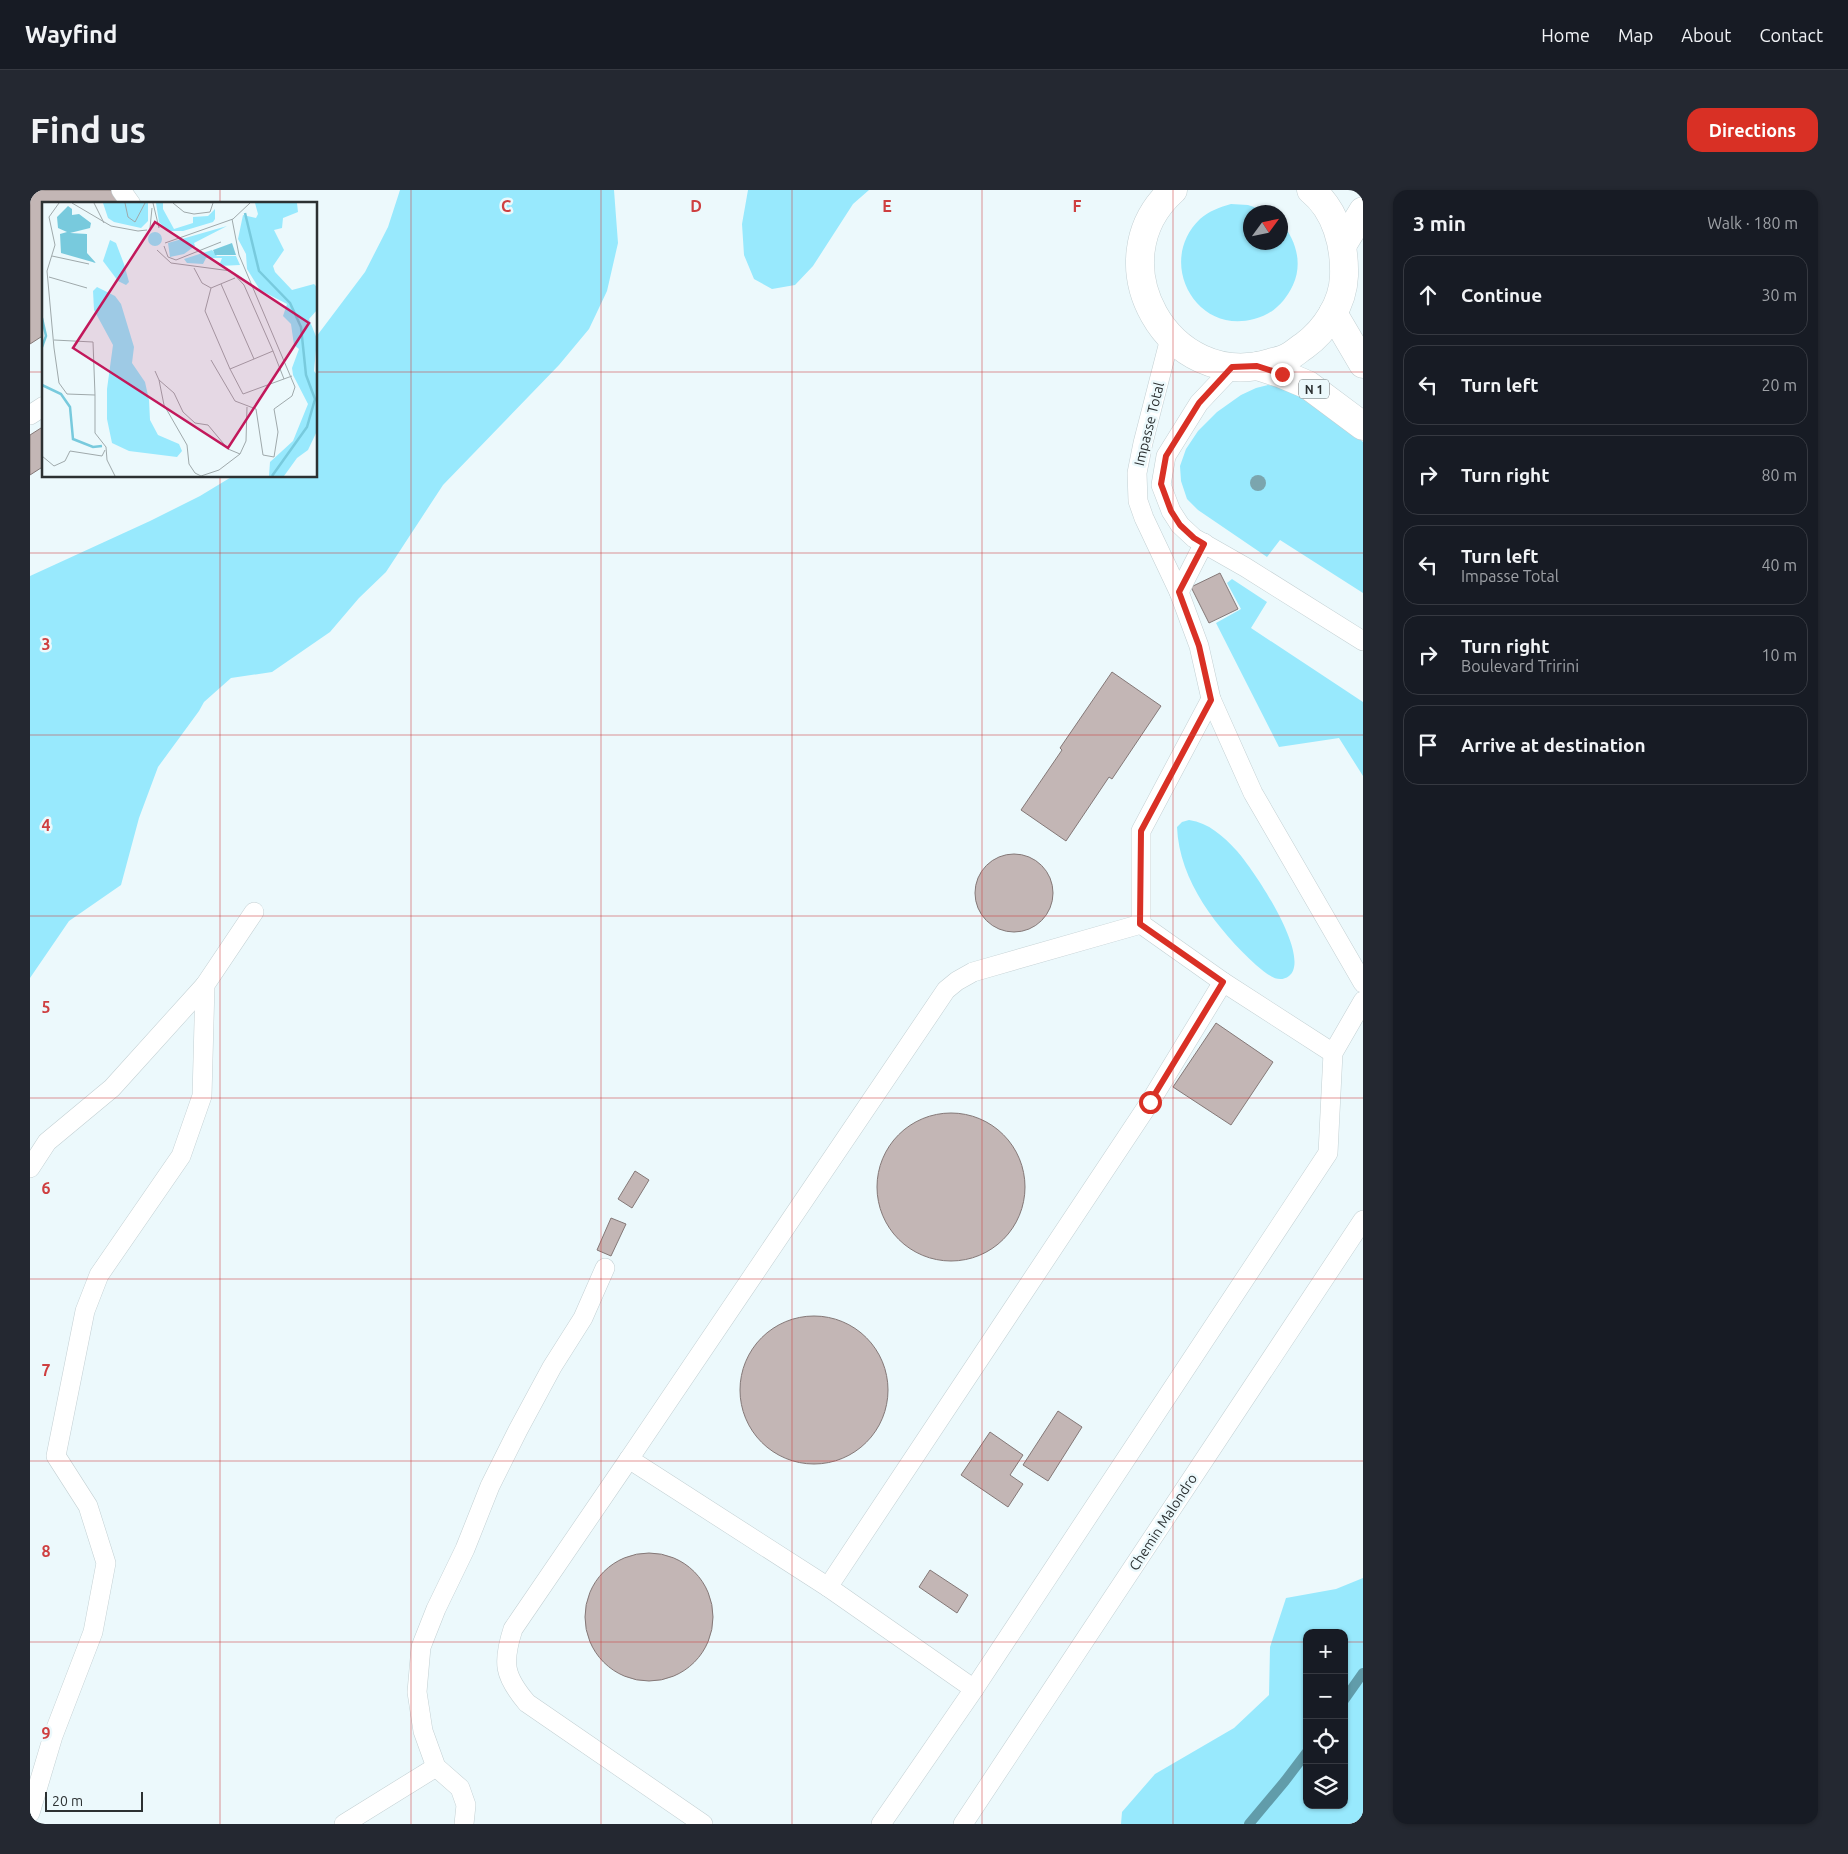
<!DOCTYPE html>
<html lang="en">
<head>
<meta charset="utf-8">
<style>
	body { margin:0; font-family:Ubuntu,sans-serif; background:#242831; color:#f1f3f6 }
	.controls { position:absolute; right:15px; bottom:15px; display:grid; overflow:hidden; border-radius:10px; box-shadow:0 1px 4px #0004 }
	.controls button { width:45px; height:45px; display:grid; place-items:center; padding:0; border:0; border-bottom:1px solid #363941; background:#171b24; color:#f1f3f6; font:25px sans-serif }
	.compass { position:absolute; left:1213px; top:15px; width:45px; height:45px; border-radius:50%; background:#171b24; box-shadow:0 1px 4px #0004; rotate:57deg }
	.scale { position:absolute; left:15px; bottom:12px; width:98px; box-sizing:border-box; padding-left:5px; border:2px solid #2c3132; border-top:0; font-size:14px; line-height:18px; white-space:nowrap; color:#2c3132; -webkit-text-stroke:4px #ecf9fc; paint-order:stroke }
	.stop { position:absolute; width:15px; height:15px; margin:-11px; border:4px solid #d93025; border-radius:50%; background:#fff }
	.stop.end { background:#d93025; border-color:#fff; box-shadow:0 1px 5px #0008 }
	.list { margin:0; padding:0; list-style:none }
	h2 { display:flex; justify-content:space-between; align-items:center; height:65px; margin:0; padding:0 20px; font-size:21px }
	h2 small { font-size:16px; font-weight:400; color:#9ea1a6 }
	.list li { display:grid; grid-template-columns:32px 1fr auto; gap:15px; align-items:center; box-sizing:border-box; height:80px; margin:0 10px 10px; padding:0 10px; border:1px solid #363941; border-radius:15px }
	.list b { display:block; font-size:19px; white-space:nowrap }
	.list p { margin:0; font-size:16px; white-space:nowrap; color:#9ea1a6 }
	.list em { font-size:16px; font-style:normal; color:#9ea1a6 }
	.icon { flex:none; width:28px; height:28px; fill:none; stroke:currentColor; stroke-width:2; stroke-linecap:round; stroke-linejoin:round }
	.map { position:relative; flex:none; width:1333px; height:1634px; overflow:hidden; border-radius:15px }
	header { display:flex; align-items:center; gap:30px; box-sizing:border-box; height:70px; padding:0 25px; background:#171b24; border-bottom:1px solid #363941 }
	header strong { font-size:24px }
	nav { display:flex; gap:28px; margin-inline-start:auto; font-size:18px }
	.intro { display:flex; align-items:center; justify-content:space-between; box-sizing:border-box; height:120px; padding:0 30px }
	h1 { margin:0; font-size:35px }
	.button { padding:12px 22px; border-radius:15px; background:#d93025; color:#fff; font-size:18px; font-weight:700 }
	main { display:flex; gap:30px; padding:0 30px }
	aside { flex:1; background:#171b24; border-radius:15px; box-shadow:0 1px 4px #0004 }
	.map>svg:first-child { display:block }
	.green { fill:#98e9fd; fill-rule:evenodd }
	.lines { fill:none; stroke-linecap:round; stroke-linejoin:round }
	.stream { stroke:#619caa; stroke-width:10 }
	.building { fill:#c3b6b5; stroke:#847877 }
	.lane-casing { stroke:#c3d0d3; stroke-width:20 }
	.secondary-casing { stroke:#c3d0d3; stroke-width:29 }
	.primary-casing { stroke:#c3d0d3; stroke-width:29 }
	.lane { stroke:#fff; stroke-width:19 }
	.secondary { stroke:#fff; stroke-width:28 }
	.primary { stroke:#fff; stroke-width:28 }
	.tree { fill:#7ba5ae }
	.route { stroke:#d93025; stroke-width:6 }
	.grid { fill:none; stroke:#ce3f40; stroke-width:1; stroke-opacity:0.55 }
	.labels { text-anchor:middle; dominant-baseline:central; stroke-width:5; stroke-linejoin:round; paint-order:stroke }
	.shield { fill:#ecf9fc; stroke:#666d6f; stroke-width:1 }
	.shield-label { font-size:12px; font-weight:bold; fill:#2c3132 }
	.street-label { font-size:14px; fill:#2c3132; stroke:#ecf9fc }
	.inset-river { fill:none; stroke:#78cadd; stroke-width:2.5 }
	.inset-road { fill:none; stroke:#9fa9ab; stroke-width:1 }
	.view { fill:#c2185b; fill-opacity:0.15; stroke:#c2185b; stroke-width:2.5 }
	.inset-edge { fill:none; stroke:#2c3132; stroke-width:2.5 }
	.grid-label { font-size:16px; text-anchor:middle; font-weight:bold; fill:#ce3f40; stroke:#ecf9fc; stroke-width:5; stroke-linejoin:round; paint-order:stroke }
</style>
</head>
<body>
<header>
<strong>Wayfind</strong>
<nav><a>Home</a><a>Map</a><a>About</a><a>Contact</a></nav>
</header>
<div class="intro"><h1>Find us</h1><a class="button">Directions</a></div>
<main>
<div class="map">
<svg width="1333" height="1634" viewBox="0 0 1333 1634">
	<rect width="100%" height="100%" fill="#ecf9fc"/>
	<g class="green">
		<path d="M370,0H584L588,53L577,101L559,139L529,175L413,295L356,382L329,408L300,442L242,482L201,488L174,512L169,521L128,577L109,628L91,695L39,731L0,788V386L120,331L170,306L203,286H286V147L335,82L358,37Z"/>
		<path d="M718,0H839L823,14L783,76L765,95L742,99L724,89L714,65L712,34Z"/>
		<path d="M1201,14L1218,15L1239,22H1220V52H1250L1251,32C1266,50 1273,73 1263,95C1255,112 1242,125 1224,129C1165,145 1126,71 1170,29C1179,21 1190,17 1201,14Z"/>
		<path d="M1238,195L1257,197L1308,228L1333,252V403L1250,350L1237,367L1168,320L1157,309L1151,291L1150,276L1156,259L1168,241L1187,222L1211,205L1226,198Z"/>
		<path d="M1202,389L1237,412L1221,438L1333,512V586L1309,548L1249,557L1186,433L1211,419L1197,393Z"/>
		<path d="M1159,630C1179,633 1193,646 1206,660C1222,677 1283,767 1259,786C1247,795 1235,782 1226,775C1188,740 1149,691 1147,637L1152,632Z"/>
		<path d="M1333,1388V1630L1329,1634H1091L1092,1622L1125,1584L1204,1538L1239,1505L1240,1457L1256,1408L1306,1399ZM1277,1443H1314V1615H1277Z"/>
	</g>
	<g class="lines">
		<g class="stream">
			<path d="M1314,1510L1333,1483"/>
			<path d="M1219,1634L1255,1591L1277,1562"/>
		</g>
	</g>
	<g class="building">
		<path d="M0,0H84L94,14H14V145L0,154Z"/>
		<path d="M11,238L14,241V276L0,285V245Z"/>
		<path d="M1190,383L1208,419L1179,433L1161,397Z"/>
		<path d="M1082,482L1131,516L1082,589L1079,587L1036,651L991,620L1032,560L1030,558Z"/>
		<circle cx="984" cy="703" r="39"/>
		<path d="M1186,833L1243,872L1201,935L1143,897Z"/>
		<circle cx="921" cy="997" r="74"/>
		<path d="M605,981L619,990L602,1018L588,1009Z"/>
		<path d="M581,1028L596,1034L581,1066L567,1060Z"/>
		<circle cx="784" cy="1200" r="74"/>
		<path d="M1028,1221L1052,1237L1018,1291L993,1275Z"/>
		<path d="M960,1242L993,1265L980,1285L993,1294L978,1317L931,1285Z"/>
		<circle cx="619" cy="1427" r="64"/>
		<path d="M900,1380L938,1405L927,1423L889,1397Z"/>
	</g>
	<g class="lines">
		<defs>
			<g id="lane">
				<path d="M91,0L101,14"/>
				<path d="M1140,148L1113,253L1107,283L1108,311L1114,328L1149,402L1169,456L1181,509L1223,603L1333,793"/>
				<path d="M1203,177L1169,213L1136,266L1131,295L1141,321L1150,335L1164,348L1215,377L1333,451"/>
				<path d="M0,225L14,216"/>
				<path d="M1149,402L1174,353"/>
				<path d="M1181,509L1111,641V734L1193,792L1303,863"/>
				<path d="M1193,792L1120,912L798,1397L944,1499L1298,963L1303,863L1333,811"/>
				<path d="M0,978L17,952L82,898L175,795"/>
				<path d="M599,1269L483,1439C472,1473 474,1486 497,1513L673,1634"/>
				<path d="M798,1397L599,1269L916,800L927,791L943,782L1111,734"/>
				<path d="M0,1623L23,1546L63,1442L76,1373L58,1316L26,1266L55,1121L69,1085L151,966L172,906L175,795L224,722"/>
				<path d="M314,1634L406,1577"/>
				<path d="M434,1634L436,1615L430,1598L406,1577L393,1541L387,1502L391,1457L406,1419L435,1359L460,1296L488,1240L522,1177L553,1128L575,1078"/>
				<path d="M851,1634L944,1499"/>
				<path d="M933,1634L1333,1030"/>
			</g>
			<path id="secondary" d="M1313,54L1333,21"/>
			<g id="primary">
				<path d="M1143,0C1064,71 1139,203 1240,173C1246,171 1253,170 1258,167C1264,164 1269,159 1274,156C1296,140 1313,113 1314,86C1315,55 1306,20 1281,0"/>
				<path d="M1303,123L1333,174"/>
				<path d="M1227,176L1252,184L1278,195L1333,236"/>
			</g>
		</defs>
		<use href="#lane" class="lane-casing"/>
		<use href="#secondary" class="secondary-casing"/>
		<use href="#primary" class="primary-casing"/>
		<use href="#lane" class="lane"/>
		<use href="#secondary" class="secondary"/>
		<use href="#primary" class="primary"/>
	</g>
	<circle class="tree" cx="1228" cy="293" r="8"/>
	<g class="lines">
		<path class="route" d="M1120,912L1193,792L1110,734L1111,641L1181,510L1169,456L1149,402L1174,354L1164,348L1150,335L1141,321L1131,294L1136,266L1169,213L1202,177L1227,176L1252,184"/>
	</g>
	<path class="grid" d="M190,0V14M381,0V1634M571,0V1634M762,0V1634M952,0V1634M1143,0V1634M0,182H14M286,182H1333M190,286V1634M0,363H1333M0,545H1333M0,726H1333M0,908H1333M0,1089H1333M0,1271H1333M0,1452H1277M1314,1452H1333"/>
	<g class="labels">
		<rect class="shield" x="1269" y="189.5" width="30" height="19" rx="4"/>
		<g class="shield-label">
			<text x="1284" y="199">N 1</text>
		</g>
		<g class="street-label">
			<text transform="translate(1119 234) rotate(-76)">Impasse Total</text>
			<text transform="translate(1133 1332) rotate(-57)">Chemin Malondro</text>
		</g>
	</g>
	<g transform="translate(12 12)">
		<rect width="275" height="275" fill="#ecf9fc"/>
		<path d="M61,1H106V19L99,26L72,20L66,16ZM114,1H121V7L132,27L151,21V15L166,14L173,7V17L171,20L141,29H126L117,20ZM213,1H255L256,10L241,16L240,26L232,28L242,48L231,64L233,70L250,88L272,82L275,85V108L267,117L275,137L272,169L275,173V229L266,248L255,256L242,274H227L228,260L251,239L266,202L251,173L250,166L257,147L252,143L249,122L241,114L245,102L218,88L205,67L204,52L196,37L201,13L214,16L216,12ZM185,24L152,41L153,44L142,52L128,55L126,41ZM106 37a7 7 0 1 1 14 0a7 7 0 1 1-14 0ZM68,38L74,41L82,62L87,80L84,83L76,79L61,59ZM170,48L175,54H194L198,63L177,64L180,56H164L161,62L145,61L142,57ZM55,85L73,94L79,102L92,145L90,161L103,180L107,198L108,218L116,233L137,242L140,249L135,255L87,249L70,241L65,217V187L71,143L52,108L51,89Z" fill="#98e9fd"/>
		<path d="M26,4L30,7V13L37,12L49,21L48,26L28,31L45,32V51L54,61L19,51L18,32L25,30L16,26L15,15ZM190,41L194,53H173L171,48Z" fill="#78cadd"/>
		<path class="inset-river" d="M203,11L217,69L248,101L259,125L264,173L273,197L265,225L230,274M0,116L4,134L0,145M0,183L19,192L28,205L31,237L51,245L60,244"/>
		<path class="inset-road" d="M30,1L69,24L96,29L105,28M52,1L62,21M83,1L86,15L93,20L103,1M111,1L117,26M131,1L142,10L152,12L168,10L171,1M108,26L110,6M123,41L191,17L208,1M122,44L126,55L134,58L179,40M115,48L129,61L189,69L202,83L231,149L212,157L179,82M10,54L47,62M152,66L160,81L169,86L193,76M7,75L45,86M169,86L163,109L188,167L212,157M12,138L51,140L53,193L25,192L17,181L12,146L5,69L13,43L7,15L17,1M231,149L242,177M169,158L193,199L214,207L221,253L232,255L236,230L232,207L250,194L253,185L197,53L190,17M188,167L201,192L250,174M113,169L117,178L132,191L141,210L153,221L166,223L186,247L198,252L204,239L205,205M117,178L122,203L145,243L147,262L153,271L159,274L177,268L198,252M53,193V231L64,245L65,258L73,274M0,254L12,264L23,259L28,249L60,254L63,248"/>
		<path class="view" d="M113,20L267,121L186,246L31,146Z"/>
		<rect width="275" height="275" class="inset-edge"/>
	</g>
	<g class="grid-label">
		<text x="476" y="22">C</text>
		<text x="666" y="22">D</text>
		<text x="857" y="22">E</text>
		<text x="1047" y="22">F</text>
		<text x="16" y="460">3</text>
		<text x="16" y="641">4</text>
		<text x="16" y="823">5</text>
		<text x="16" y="1004">6</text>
		<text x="16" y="1186">7</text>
		<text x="16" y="1367">8</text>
		<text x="16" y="1549">9</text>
	</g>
</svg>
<div class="controls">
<button>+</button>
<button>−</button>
<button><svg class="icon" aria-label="locate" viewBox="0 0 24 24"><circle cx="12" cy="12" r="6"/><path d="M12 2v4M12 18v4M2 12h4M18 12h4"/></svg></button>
<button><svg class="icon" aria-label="layers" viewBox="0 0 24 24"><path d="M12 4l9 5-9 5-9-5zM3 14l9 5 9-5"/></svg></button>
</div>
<svg class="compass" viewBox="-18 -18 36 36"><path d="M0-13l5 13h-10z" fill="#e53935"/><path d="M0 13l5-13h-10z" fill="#9ea1a6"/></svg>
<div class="scale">20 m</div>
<div class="stop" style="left:1120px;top:912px"></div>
<div class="stop end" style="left:1252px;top:184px"></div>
</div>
<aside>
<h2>3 min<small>Walk · 180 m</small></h2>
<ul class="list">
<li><svg class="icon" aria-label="ahead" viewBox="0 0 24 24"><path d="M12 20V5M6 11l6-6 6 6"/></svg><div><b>Continue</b></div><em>30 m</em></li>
<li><svg class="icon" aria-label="left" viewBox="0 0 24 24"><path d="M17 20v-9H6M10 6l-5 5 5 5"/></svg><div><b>Turn left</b></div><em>20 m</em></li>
<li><svg class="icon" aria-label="right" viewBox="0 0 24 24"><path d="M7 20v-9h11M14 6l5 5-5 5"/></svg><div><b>Turn right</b></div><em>80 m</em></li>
<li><svg class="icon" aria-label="left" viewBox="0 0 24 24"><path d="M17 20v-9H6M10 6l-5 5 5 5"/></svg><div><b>Turn left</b><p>Impasse Total</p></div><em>40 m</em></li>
<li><svg class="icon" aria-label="right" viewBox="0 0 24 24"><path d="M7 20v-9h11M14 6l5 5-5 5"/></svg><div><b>Turn right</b><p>Boulevard Tririni</p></div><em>10 m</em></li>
<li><svg class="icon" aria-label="arrive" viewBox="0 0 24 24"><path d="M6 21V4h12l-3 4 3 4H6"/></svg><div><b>Arrive at destination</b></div></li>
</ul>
</aside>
</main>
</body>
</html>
